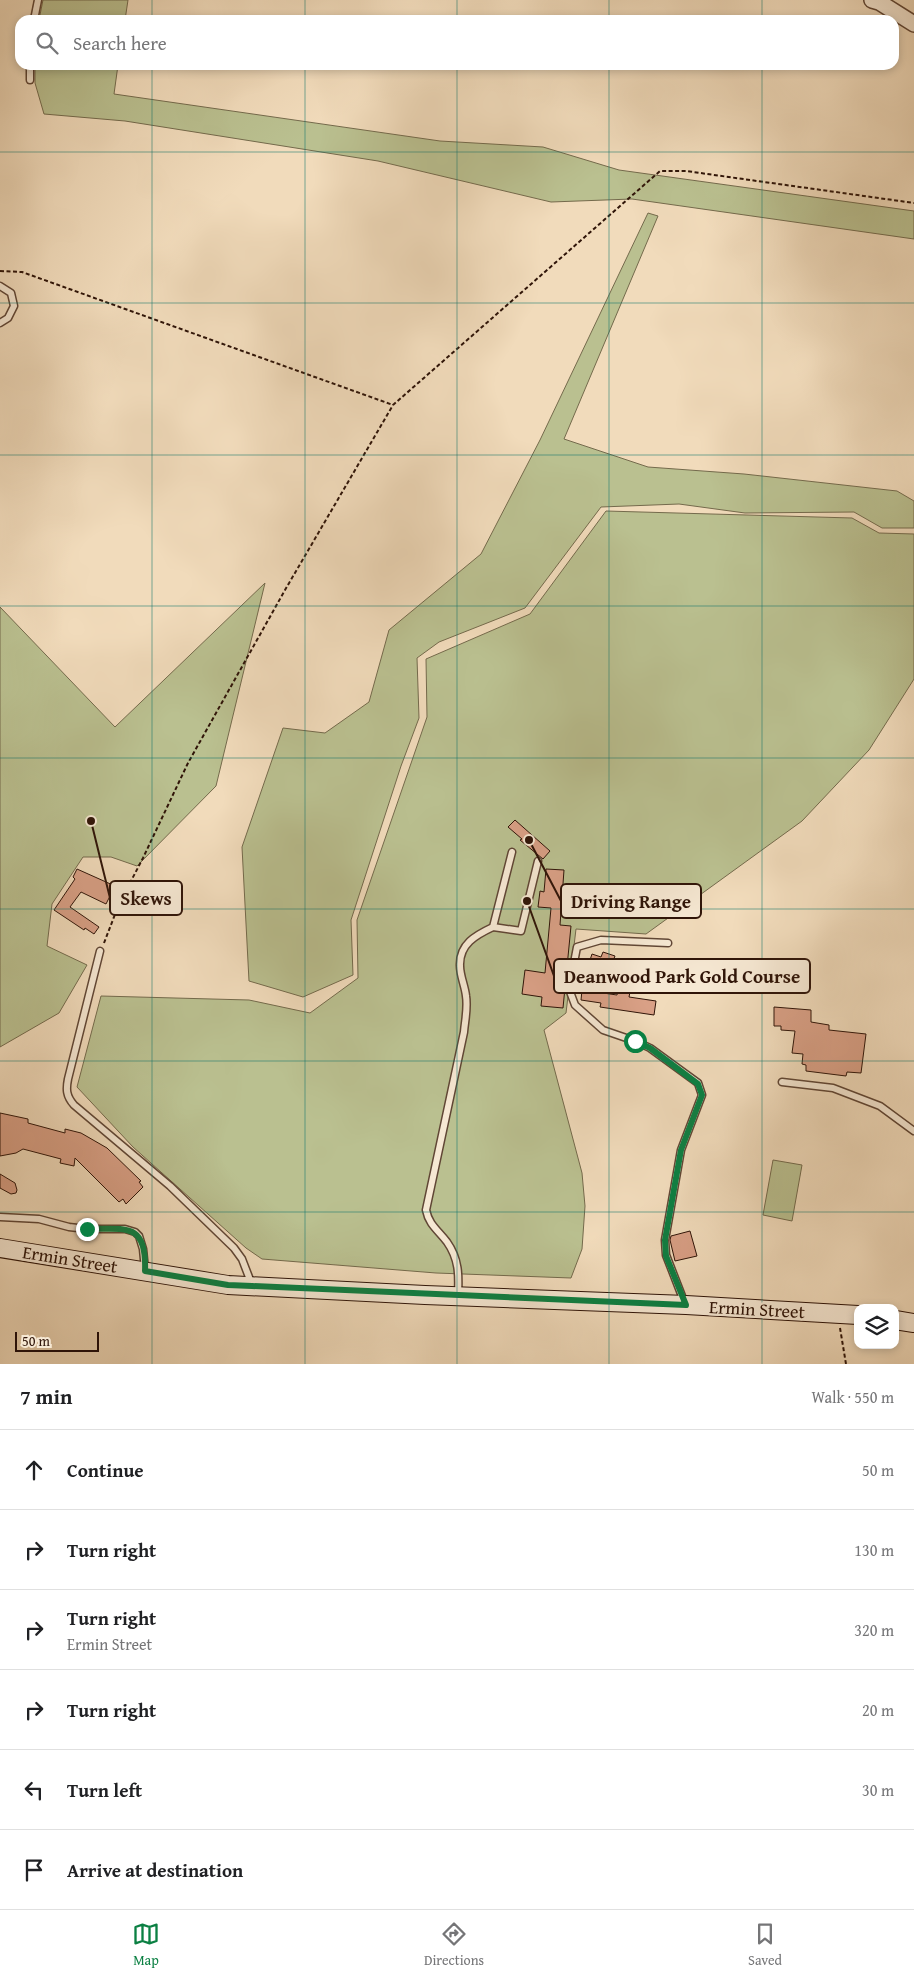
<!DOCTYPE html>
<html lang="en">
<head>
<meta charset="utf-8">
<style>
	body { margin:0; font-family:"Gentium Book Plus",serif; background:#f6f6f6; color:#202124 }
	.controls { position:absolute; right:15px; bottom:15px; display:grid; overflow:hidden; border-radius:10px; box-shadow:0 2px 8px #0003 }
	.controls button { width:45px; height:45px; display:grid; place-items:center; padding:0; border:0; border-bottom:1px solid #e0e0e0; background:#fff; color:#202124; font:25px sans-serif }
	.scale { position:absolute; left:15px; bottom:12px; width:84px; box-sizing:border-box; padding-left:5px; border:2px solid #2f1408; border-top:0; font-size:14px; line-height:18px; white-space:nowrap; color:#2f1408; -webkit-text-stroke:4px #f6e8d3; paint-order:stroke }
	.stop { position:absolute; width:15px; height:15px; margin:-11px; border:4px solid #0b8043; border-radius:50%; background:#fff }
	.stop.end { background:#0b8043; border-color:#fff; box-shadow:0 1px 5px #0008 }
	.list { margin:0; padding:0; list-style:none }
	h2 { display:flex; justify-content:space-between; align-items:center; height:65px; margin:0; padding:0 20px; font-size:21px }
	h2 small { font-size:16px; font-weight:400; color:#757577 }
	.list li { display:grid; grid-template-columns:32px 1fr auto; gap:15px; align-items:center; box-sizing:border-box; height:80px; padding:0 20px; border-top:1px solid #e0e0e0 }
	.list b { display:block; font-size:19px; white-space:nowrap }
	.list p { margin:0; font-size:16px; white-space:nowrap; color:#757577 }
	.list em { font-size:16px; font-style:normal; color:#757577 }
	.icon { flex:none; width:28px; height:28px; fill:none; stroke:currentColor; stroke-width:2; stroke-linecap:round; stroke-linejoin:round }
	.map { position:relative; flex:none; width:914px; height:1364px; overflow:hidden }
	.search { position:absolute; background:#fff; box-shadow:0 2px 8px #0003; left:15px; right:15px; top:15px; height:55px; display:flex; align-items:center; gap:12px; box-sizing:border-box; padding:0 18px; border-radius:15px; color:#757577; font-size:19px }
	.sheet { height:545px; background:#fff }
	nav { display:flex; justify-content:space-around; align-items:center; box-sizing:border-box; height:70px; border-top:1px solid #e0e0e0; background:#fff; font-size:14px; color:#757577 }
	nav a { display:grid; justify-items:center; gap:2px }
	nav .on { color:#0b8043 }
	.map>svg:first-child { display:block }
	.green { fill:#bac090; stroke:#746a4c }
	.building { fill:#d9a086; stroke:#2f1408 }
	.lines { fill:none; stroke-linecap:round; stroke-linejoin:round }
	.service-casing { stroke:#604635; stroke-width:9 }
	.tertiary-casing { stroke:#604635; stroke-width:18 }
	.secondary-casing { stroke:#2f1408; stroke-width:20 }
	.path { stroke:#2f1408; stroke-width:2; stroke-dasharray:4 2.5; stroke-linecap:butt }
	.service { stroke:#f6e8d3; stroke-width:6 }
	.tertiary { stroke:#f6e8d3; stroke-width:15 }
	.secondary { stroke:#f6e8d3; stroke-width:18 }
	.route { stroke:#0b8043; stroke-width:6 }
	.grid { fill:none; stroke:#0f766e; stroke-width:1; stroke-opacity:0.55 }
	.labels { text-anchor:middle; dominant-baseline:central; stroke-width:4.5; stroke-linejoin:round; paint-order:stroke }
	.street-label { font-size:18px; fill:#2f1408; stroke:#f6e8d3 }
	.leader { fill:none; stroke:#2f1408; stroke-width:2 }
	.callout-dot { fill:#2f1408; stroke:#f6e8d3; stroke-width:2 }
	.callout { fill:#f6e8d3; stroke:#2f1408; stroke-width:2 }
	.callout-label { font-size:19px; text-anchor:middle; font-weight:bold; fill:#2f1408 }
</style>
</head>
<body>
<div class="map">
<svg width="914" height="1364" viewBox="0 0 914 1364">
	<rect width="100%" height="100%" fill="#f1dbbb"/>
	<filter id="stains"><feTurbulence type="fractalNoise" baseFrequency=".004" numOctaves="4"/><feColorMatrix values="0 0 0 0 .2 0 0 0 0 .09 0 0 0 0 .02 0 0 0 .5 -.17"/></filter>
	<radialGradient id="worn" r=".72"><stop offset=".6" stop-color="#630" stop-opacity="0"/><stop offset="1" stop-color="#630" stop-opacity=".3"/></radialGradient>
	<g class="green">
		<path d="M43,0H128L125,20H39Z"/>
		<path d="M35,65H118L114,94L440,141L543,147L619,170L914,211V239L632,199L551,202L378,161L125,121L44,114L35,83Z"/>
		<path d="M648,213L658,216L564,439L648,467L744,474L897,491L914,501V528H882L854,512L745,513L679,504L601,507L525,608L439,642L417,658L419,718L401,766L351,920L353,975L303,997L249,981L242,847L283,728L325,733L369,702L389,630L481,554L540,440Z"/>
		<path d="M606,511L852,518L879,533L914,534V679L869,750L802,821L646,934L576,929L566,1013L544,1030L582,1173L585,1206L582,1249L571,1278L436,1273L262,1259L246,1248L133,1147L77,1087L101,996L249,1000L310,1013L358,978L357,920L427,717L426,659L530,614Z"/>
		<path d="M265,583L216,786L137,866L111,857H83L52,904L47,946L87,965L59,1013L0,1047V607L115,727Z"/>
		<path d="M773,1160L802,1165L792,1221L763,1215Z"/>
	</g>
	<g class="building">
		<path d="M515,820L550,851L543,859L520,840L522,839L508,827Z"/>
		<path d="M77,869L115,886L106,904L81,892L70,907L99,927L94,934L85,928L84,930L54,910L75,879L73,877Z"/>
		<path d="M546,869L564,870L560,925L571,926L563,1008L541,1006L542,997L522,994L525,970L545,973L551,908L538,907L540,891L544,892Z"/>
		<path d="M603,952L615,956L613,961L657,970L655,981L633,977L629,997L656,1001L654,1015L600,1007L601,1003L581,1000L582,990L617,995L621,974L599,966L598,970L588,966L592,954L601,957Z"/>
		<path d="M774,1007L811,1010V1022L829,1025V1030L866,1034L861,1073L847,1072L846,1076L806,1071V1065L802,1064L803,1054L792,1053L795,1031L781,1030V1026H774Z"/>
		<path d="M0,1113L28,1119V1123L65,1133V1129L81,1133L107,1148L141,1181L139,1182L143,1187L126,1204L123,1199L119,1202L75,1158L74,1166L60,1163L61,1159L23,1149L16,1153L0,1156Z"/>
		<path d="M0,1174L15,1183L17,1190L16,1193L11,1194L0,1188Z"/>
		<path d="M690,1231L697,1256L675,1261L670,1240L671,1236Z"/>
	</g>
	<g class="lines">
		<defs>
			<g id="service">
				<path d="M34,20L38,0"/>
				<path d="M30,80V65"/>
				<path d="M0,286L11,293L14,306L8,318L0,323"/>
				<path d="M493,927L521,931L538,861"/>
				<path d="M668,943L601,940L577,947L569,989L575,1005L603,1030L635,1041L650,1048L698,1083L702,1095L681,1150L665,1240L666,1255L685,1304"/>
				<path d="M100,951L68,1079C66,1089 66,1096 74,1105L170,1186L234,1248L242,1259L252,1285"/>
				<path d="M782,1082L833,1088L880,1106L914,1131"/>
				<path d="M0,1217L39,1219L69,1227L87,1229H125L135,1232L139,1236L143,1249L145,1270"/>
				<path d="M458,1295C459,1275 459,1259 447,1242C438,1230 429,1225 426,1210L464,1032C465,1020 468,1008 466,996C465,986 460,976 460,966C459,944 476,935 493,927L512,852"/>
			</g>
			<path id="tertiary" d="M872,0L879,2L914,24"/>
			<g id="secondary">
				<path d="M0,1248L228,1285L425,1295L686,1305L858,1315"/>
				<path d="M895,1320L914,1323"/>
			</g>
		</defs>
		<use href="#service" class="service-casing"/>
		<use href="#tertiary" class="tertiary-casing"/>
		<use href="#secondary" class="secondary-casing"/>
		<g class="path">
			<path d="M0,271L22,272L393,405"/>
			<path d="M104,943L119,904L143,858L188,763L285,590L393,405L660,171H686L914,203"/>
			<path d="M840,1328L846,1364"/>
		</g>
		<use href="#service" class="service"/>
		<use href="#tertiary" class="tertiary"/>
		<use href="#secondary" class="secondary"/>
	</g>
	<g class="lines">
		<path class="route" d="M87,1229C126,1229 147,1222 145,1271L228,1285L252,1286L686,1305L666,1256L665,1240L681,1150L702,1095L698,1084L650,1048L635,1041"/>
	</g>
	<path class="grid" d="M152,0V20M305,0V20M457,0V20M609,0V20M762,0V20M152,65V1364M305,65V1364M457,65V1364M609,65V1364M762,65V1364M0,152H914M0,303H914M0,455H914M0,606H914M0,758H914M0,909H914M0,1061H914M0,1212H914"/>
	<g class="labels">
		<g class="street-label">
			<text transform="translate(70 1259) rotate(9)">Ermin Street</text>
			<text transform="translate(757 1309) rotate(3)">Ermin Street</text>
		</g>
	</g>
	<path class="leader" d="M91 821L110 898M529 840L561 901M527 901L554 976"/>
	<g class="callout-dot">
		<circle cx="91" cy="821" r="5"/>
		<circle cx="529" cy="840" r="5"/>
		<circle cx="527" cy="901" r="5"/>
	</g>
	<g class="callout">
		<rect x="110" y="881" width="72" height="34" rx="5"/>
		<rect x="561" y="884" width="140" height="34" rx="5"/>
		<rect x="554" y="959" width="256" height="34" rx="5"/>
	</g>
	<g class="callout-label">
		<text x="146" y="905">Skews</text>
		<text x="631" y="908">Driving Range</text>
		<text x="682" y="983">Deanwood Park Gold Course</text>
	</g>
	<rect width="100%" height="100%" filter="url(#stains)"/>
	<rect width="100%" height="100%" fill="url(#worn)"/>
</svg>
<div class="controls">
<button><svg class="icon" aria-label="layers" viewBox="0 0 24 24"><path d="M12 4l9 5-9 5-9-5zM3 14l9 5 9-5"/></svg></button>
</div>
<div class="scale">50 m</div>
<div class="stop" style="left:635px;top:1041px"></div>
<div class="stop end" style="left:87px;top:1229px"></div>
<div class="search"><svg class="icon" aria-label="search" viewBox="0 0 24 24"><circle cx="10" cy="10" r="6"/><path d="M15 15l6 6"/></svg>Search here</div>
</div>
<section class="sheet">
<h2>7 min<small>Walk · 550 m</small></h2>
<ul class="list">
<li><svg class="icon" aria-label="ahead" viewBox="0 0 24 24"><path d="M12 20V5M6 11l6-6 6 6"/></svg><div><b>Continue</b></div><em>50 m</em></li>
<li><svg class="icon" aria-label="right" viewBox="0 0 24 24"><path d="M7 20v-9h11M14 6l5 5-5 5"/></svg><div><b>Turn right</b></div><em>130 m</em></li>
<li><svg class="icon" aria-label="right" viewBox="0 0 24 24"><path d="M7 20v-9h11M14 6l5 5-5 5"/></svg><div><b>Turn right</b><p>Ermin Street</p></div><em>320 m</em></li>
<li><svg class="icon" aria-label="right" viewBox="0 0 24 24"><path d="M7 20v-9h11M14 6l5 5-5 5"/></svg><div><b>Turn right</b></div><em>20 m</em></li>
<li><svg class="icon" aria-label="left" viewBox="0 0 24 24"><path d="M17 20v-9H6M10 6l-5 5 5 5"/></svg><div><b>Turn left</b></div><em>30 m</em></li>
<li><svg class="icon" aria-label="arrive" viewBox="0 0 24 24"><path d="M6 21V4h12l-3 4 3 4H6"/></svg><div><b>Arrive at destination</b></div></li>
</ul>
</section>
<nav>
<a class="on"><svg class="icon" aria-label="map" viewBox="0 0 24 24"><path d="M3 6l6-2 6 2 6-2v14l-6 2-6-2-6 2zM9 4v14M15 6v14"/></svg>Map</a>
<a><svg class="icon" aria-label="directions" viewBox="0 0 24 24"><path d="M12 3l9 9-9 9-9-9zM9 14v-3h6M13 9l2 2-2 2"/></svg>Directions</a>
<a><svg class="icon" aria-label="saved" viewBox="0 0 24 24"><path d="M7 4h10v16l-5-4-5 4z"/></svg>Saved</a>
</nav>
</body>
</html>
